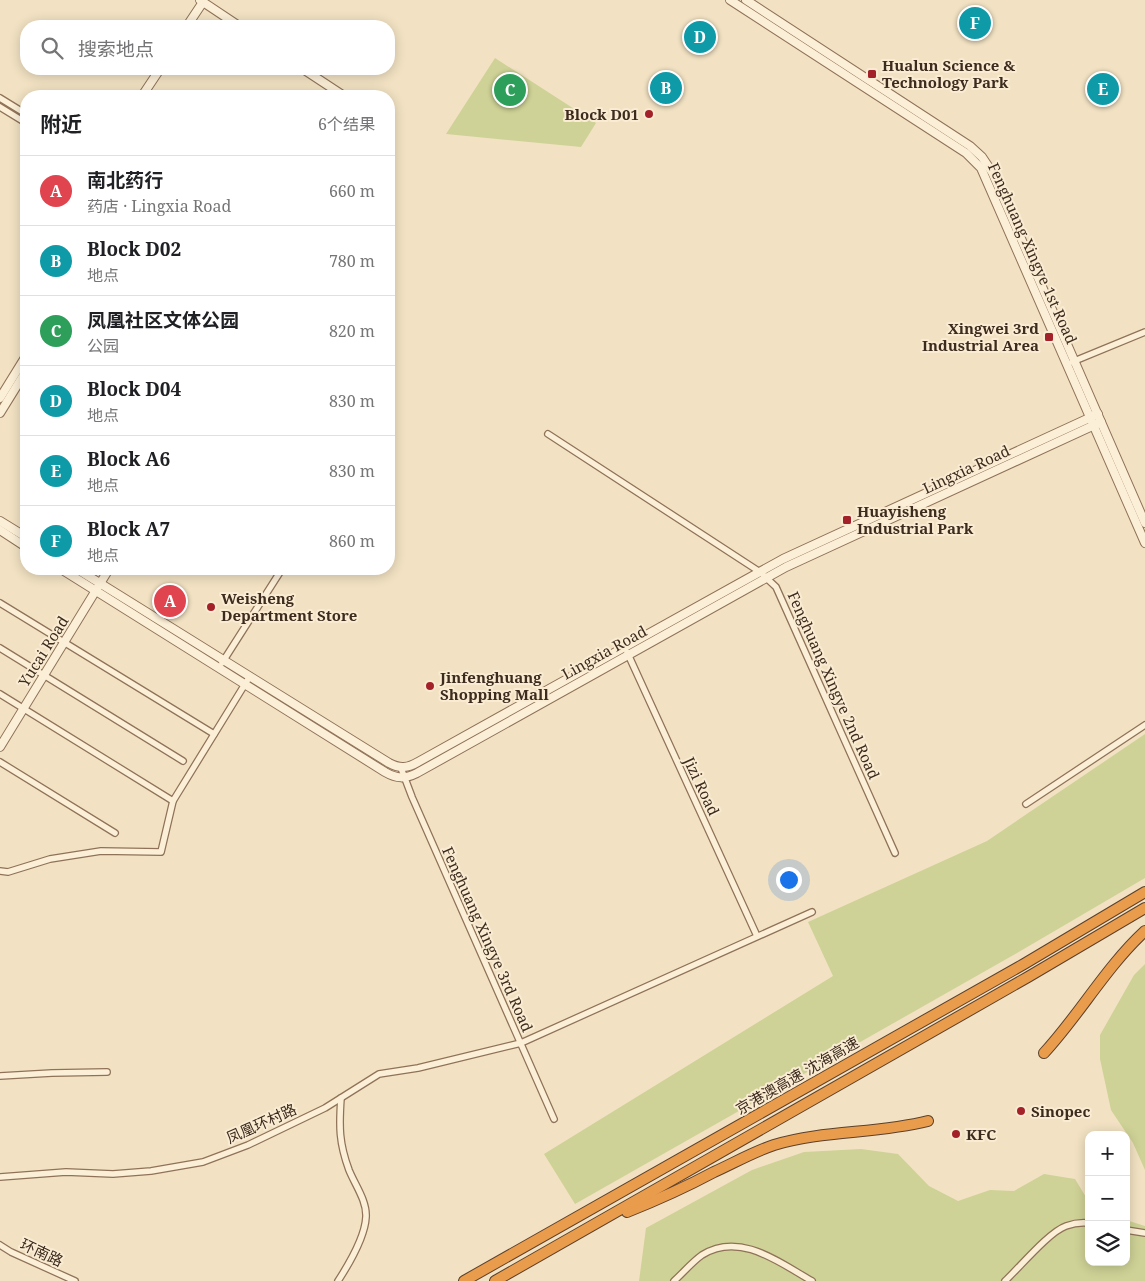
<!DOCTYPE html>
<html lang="zh">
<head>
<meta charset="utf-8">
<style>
	body { margin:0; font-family:"Noto Serif","Noto Sans SC",serif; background:#f2f2f2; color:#202124 }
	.controls { position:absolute; right:15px; bottom:15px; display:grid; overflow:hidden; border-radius:10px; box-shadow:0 2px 12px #0003 }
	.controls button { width:45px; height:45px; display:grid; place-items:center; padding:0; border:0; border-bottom:1px solid #e0e0e0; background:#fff; color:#202124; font:25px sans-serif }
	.you { position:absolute; left:788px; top:879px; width:18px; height:18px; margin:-12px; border:4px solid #fff; border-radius:50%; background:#1a73e8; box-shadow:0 0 0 8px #1a73e833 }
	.badge { display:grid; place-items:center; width:32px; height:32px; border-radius:50%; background:#7c3aed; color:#fff; font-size:16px; font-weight:700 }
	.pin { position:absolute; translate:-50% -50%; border:2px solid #fff; box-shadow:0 1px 5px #0006 }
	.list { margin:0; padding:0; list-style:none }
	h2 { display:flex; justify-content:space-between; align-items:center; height:65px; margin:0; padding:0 20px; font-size:21px }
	h2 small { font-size:16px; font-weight:400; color:#757577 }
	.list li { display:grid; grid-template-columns:32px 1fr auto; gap:15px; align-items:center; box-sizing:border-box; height:70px; padding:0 20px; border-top:1px solid #e0e0e0 }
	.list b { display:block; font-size:19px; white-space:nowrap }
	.list p { margin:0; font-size:16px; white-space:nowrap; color:#757577 }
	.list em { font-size:16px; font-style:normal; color:#757577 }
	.icon { flex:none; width:28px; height:28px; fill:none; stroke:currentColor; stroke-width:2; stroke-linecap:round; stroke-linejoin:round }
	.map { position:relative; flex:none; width:1145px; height:1281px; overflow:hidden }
	.search { position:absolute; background:#fff; box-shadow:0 2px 12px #0003; left:20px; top:20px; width:375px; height:55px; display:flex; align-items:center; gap:12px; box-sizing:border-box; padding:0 18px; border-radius:20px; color:#757577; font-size:19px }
	.panel { position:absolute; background:#fff; box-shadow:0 2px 12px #0003; left:20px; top:90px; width:375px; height:485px; border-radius:20px }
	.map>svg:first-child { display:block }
	.green { fill:#ced296 }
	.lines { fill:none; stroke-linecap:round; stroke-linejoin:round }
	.minor-casing { stroke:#8f7258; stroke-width:8 }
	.tertiary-casing { stroke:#8f7258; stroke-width:10 }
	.motorway-casing { stroke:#5c402c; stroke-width:12 }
	.minor { stroke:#fcefd7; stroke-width:5.5 }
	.tertiary { stroke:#fcefd7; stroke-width:8 }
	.motorway { stroke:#e99c4c; stroke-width:10 }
	.poi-dot { fill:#a32229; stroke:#f9ecd3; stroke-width:2 }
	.labels { text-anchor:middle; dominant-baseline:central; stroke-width:4; stroke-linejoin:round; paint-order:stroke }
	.poi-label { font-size:15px; font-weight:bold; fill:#3d2b1d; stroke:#f9ecd3; text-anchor:start }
	.street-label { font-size:15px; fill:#3d2b1d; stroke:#f9ecd3 }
</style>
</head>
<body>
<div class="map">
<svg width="1145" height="1281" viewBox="0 0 1145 1281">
	<rect width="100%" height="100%" fill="#f2e2c3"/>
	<g class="green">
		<path d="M495,58L596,123L581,147L446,134Z"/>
		<path d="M1145,734V878L1017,953L575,1204L544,1154L833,976L808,922L987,841Z"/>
		<path d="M1145,964V1170L1133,1143L1111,1110L1100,1059V1035L1134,975Z"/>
		<path d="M861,1149L898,1154L929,1186L958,1201L990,1190L1014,1191L1044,1174L1075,1179L1089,1202V1262H1126V1220L1145,1226V1281H639L646,1228L752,1170L804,1152Z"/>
	</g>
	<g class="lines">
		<defs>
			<g id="minor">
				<path d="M0,98L26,114"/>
				<path d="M0,107L26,123"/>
				<path d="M1072,362L1145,332"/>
				<path d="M548,434L760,572L776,587L895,853"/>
				<path d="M0,603L214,734"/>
				<path d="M0,648L183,761"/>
				<path d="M627,652L757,936"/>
				<path d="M222,663L282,569"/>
				<path d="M0,694L173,801"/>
				<path d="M0,762L115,833"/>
				<path d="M401,768L412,797L554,1119"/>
				<path d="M1026,804L1145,725"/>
				<path d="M0,871L8,872L50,859L101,851L161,852L173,801L250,676"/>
				<path d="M0,1076L52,1073L107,1072"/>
				<path d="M0,1177L66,1172L113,1174L151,1171L203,1162L248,1145L325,1108L379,1074L418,1068L521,1043L812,912"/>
				<path d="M1126,1230L1145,1233"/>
				<path d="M0,1245L11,1252L75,1281"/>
				<path d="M338,1281C349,1264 365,1237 366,1217C367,1201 355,1185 349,1170C339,1143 339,1127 341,1098"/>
				<path d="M674,1281C683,1273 692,1262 702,1255C740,1231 780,1263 812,1281"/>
				<path d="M1005,1281C1020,1267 1049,1232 1066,1226C1074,1223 1080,1222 1089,1223"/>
			</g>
			<g id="tertiary">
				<path d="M200,0L239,26"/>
				<path d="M730,0L966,153L981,168L1145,543"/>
				<path d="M746,0L970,146L982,157L992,172L1145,523"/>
				<path d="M187,26L203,2"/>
				<path d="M303,69L344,96"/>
				<path d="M142,96L160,69"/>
				<path d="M0,398L26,356"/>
				<path d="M0,413L26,371"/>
				<path d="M0,521L26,537"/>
				<path d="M0,530L26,547"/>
				<path d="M61,569L385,772C397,779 405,779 417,773L786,567L1101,422"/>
				<path d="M77,569L389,763C400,769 408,768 418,762L783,559L1098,414"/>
				<path d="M0,747L109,569"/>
			</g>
			<g id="motorway">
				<path d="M1044,1053C1080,1014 1106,967 1145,931"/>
				<path d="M627,1212C657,1200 686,1187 714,1172C734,1163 753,1152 774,1145C824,1130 877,1134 928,1121"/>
				<path d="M464,1281L1024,964L1145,892"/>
				<path d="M495,1281L1028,977L1145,908"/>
			</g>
		</defs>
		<use href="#minor" class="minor-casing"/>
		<use href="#tertiary" class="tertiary-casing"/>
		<use href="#motorway" class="motorway-casing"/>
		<use href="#minor" class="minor"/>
		<use href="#tertiary" class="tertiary"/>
		<use href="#motorway" class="motorway"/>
	</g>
	<g class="poi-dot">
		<rect x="867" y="69" width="10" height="10" rx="2.5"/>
		<circle cx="649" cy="114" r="5"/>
		<rect x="1044" y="332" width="10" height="10" rx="2.5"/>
		<rect x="842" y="515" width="10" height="10" rx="2.5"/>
		<circle cx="211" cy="607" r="5"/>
		<circle cx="430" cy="686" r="5"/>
		<circle cx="1021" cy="1111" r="5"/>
		<circle cx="956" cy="1134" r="5"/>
	</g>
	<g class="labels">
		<g class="poi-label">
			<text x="882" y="65">Hualun Science &amp;<tspan x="882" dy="17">Technology Park</tspan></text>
			<text x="639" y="114" text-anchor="end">Block D01</text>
			<text x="1039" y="328" text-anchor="end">Xingwei 3rd<tspan x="1039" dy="17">Industrial Area</tspan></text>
			<text x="857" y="511">Huayisheng<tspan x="857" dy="17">Industrial Park</tspan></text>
			<text x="221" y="598">Weisheng<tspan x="221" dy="17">Department Store</tspan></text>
			<text x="440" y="677">Jinfenghuang<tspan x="440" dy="17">Shopping Mall</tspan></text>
			<text x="1031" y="1111">Sinopec</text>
			<text x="966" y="1134">KFC</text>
		</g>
		<g class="street-label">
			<text transform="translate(1033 253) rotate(66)">Fenghuang Xingye 1st Road</text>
			<text transform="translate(966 469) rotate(-25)">Lingxia Road</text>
			<text transform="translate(43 651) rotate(-58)">Yucai Road</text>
			<text transform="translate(604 652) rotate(-29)">Lingxia Road</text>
			<text transform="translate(834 685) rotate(66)">Fenghuang Xingye 2nd Road</text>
			<text transform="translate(702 786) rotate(65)">Jizi Road</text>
			<text transform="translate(488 939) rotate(66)">Fenghuang Xingye 3rd Road</text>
			<text transform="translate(797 1075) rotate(-30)">京港澳高速 沈海高速</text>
			<text transform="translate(261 1123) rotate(-24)">凤凰环村路</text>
			<text transform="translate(42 1252) rotate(25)">环南路</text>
		</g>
	</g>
</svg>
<div class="controls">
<button>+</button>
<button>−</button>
<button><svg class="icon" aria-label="layers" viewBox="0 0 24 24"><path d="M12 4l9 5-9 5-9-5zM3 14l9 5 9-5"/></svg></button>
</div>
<div class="you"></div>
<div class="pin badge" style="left:170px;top:601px;background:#e0444e">A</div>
<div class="pin badge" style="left:666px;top:88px;background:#0f9aa8">B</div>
<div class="pin badge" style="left:510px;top:90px;background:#2e9e5b">C</div>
<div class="pin badge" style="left:700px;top:37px;background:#0f9aa8">D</div>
<div class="pin badge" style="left:1103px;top:89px;background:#0f9aa8">E</div>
<div class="pin badge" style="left:975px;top:23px;background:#0f9aa8">F</div>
<div class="search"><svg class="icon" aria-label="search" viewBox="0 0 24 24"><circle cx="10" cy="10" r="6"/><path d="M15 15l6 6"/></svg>搜索地点</div>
<section class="panel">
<h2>附近<small>6个结果</small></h2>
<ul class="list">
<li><span class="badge" style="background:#e0444e">A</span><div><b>南北药行</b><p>药店 · Lingxia Road</p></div><em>660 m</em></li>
<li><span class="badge" style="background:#0f9aa8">B</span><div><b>Block D02</b><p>地点</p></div><em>780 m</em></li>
<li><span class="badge" style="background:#2e9e5b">C</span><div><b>凤凰社区文体公园</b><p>公园</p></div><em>820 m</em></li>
<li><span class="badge" style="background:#0f9aa8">D</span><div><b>Block D04</b><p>地点</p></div><em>830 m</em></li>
<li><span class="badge" style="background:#0f9aa8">E</span><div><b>Block A6</b><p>地点</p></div><em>830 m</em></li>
<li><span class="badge" style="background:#0f9aa8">F</span><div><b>Block A7</b><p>地点</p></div><em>860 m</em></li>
</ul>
</section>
</div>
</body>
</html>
